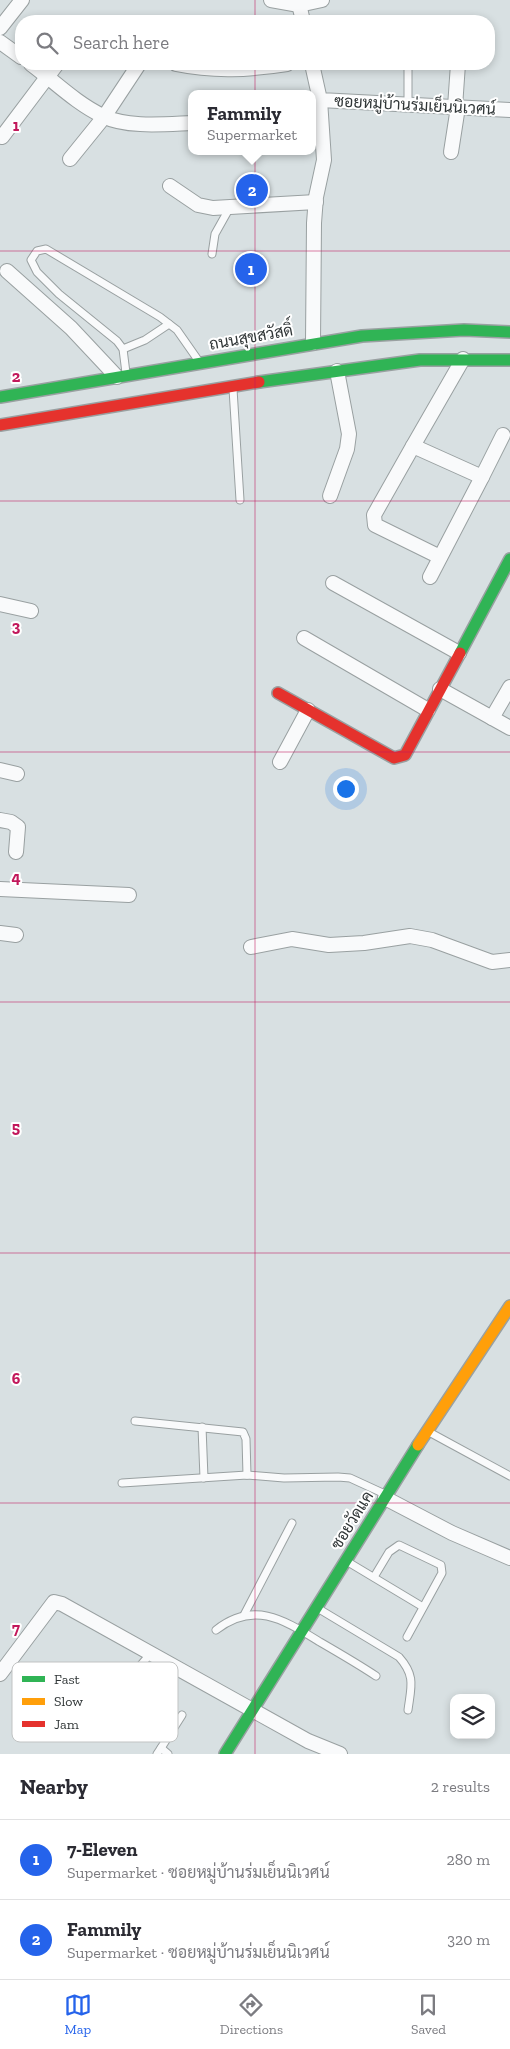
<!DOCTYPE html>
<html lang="en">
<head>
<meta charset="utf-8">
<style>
	body { margin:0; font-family:"Zilla Slab",Sarabun,serif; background:#f7f7f7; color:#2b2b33 }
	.controls { position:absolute; right:15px; bottom:15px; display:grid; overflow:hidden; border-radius:10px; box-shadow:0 2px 8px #0003 }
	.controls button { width:45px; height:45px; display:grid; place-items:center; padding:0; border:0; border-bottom:1px solid #e1e1e2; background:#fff; color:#2b2b33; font:25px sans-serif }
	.you { position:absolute; left:345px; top:788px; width:18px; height:18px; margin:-12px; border:4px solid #fff; border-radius:50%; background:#1a73e8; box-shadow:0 0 0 8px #1a73e833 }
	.badge { display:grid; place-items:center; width:32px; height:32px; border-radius:50%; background:#2563eb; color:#fff; font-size:16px; font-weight:700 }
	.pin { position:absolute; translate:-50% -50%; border:2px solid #fff; box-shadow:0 1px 5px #0006 }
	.popup { position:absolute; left:188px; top:90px; width:128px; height:65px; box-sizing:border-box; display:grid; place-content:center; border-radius:10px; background:#fff; filter:drop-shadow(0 1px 4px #0005); font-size:16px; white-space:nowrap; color:#7c7c81 }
	.popup b { font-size:19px; color:#2b2b33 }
	.popup::after { content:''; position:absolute; left:50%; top:100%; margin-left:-10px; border:10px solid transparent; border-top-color:#fff }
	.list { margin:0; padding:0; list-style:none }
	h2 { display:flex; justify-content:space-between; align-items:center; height:65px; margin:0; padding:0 20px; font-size:21px }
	h2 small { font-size:16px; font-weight:400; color:#7c7c81 }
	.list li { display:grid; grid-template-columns:32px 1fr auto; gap:15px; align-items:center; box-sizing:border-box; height:80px; padding:0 20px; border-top:1px solid #e1e1e2 }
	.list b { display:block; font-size:19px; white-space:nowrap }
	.list p { margin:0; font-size:16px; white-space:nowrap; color:#7c7c81 }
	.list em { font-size:16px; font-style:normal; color:#7c7c81 }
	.icon { flex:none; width:28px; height:28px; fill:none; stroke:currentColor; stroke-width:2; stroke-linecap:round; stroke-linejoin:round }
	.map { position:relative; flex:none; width:510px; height:1754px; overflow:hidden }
	.search { position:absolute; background:#fff; box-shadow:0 2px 8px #0003; left:15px; right:15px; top:15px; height:55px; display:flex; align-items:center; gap:12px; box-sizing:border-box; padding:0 18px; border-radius:20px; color:#7c7c81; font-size:19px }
	.sheet { height:225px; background:#fff }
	nav { display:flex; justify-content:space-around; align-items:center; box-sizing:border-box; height:70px; border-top:1px solid #e1e1e2; background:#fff; font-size:14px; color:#7c7c81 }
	nav a { display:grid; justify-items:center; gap:2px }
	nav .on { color:#2563eb }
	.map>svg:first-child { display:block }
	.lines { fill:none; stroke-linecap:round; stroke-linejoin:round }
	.lane-casing { stroke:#99a0a1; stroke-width:9 }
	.street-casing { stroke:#99a0a1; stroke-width:16 }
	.fast-casing { stroke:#99a0a1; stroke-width:14 }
	.slow-casing { stroke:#99a0a1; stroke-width:14 }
	.jam-casing { stroke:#99a0a1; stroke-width:14 }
	.lane { stroke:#f9fafb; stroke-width:7 }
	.street { stroke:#f9fafb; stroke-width:14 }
	.fast { stroke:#30b455; stroke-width:11 }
	.slow { stroke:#ff9f0a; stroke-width:11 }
	.jam { stroke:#e5322d; stroke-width:11 }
	.grid { fill:none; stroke:#c2185b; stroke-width:1; stroke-opacity:0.55 }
	.labels { text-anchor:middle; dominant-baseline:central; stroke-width:4; stroke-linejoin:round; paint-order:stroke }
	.street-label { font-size:16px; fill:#303637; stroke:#fff }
	.key { fill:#fff; stroke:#c1c3c3; stroke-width:1 }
	.key-label { font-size:14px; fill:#303637 }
	.grid-label { font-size:16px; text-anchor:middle; font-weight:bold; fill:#c2185b; stroke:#fff; stroke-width:4; stroke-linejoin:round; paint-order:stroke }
</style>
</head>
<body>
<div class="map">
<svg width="510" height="1754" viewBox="0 0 510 1754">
	<rect width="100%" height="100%" fill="#d8e0e2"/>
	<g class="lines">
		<defs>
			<g id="lane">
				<path d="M408,105V64"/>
				<path d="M212,254L215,234L229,209"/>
				<path d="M123,349L145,340L169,324"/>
				<path d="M126,373L123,349L117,341L59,294L37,272L31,260L37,251L46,249L160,317L177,330L198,360"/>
				<path d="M233,389L240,500"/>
				<path d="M135,1421L243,1432L246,1439L247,1475"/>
				<path d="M202,1427L204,1478"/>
				<path d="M429,1432L510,1476"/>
				<path d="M122,1483L247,1475L284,1478L338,1477L350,1478L387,1495"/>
				<path d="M348,1562L423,1607"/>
				<path d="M374,1577L389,1552L399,1545L441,1565L442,1573L407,1637"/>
				<path d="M319,1609L399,1657C416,1676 411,1687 408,1710"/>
				<path d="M244,1615L292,1523"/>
				<path d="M216,1630C254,1600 284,1620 320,1642C339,1653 358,1664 376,1676"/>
				<path d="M113,1698L151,1653"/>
				<path d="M161,1748L182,1715"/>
				<path d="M157,1754L161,1748L168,1754"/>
			</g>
			<g id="street">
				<path d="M271,0L299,5L322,0"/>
				<path d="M298,0L303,21"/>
				<path d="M0,28L22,0"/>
				<path d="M0,42L21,57"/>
				<path d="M31,64C54,81 77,104 103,116C127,128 166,124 192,123"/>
				<path d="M176,64C215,72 248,70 287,64"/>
				<path d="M312,64L320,100L510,110"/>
				<path d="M455,107L458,64"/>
				<path d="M2,137L57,64"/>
				<path d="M451,152L458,107"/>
				<path d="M70,159L104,117L139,64"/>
				<path d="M170,186L198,205L213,208L316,202"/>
				<path d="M7,271L71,328L117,377"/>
				<path d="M313,343L314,223L316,197L324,160L320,100"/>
				<path d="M413,446L374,515L375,525L440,557"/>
				<path d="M482,477L503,435"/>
				<path d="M330,496L347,449L349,434L337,371"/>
				<path d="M430,577L482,477L413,446L463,359"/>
				<path d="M333,583L459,653"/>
				<path d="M0,604L31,611"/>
				<path d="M304,638L428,710"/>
				<path d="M440,689L510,728"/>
				<path d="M492,718L510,687"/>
				<path d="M280,762L308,710"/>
				<path d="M0,770L17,774"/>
				<path d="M0,820L11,822L18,827L16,852"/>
				<path d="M0,889L129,895"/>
				<path d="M0,933L16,935"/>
				<path d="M251,947L292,939L329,945L364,943L410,936L432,940L492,962L510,960"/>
				<path d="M385,1498L452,1533L510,1558"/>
				<path d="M0,1674L54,1602L62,1604L308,1741L340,1754"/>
			</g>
			<g id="fast">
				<path d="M259,382L420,360H510"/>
				<path d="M0,397L362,336L464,330L510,332"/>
				<path d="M460,653L510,559"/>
				<path d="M225,1754L418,1445"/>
			</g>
			<path id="slow" d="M418,1445L510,1306"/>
			<g id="jam">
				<path d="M0,425L259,382"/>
				<path d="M278,693L394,758L405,755L460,653"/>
			</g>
		</defs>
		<use href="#lane" class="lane-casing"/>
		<use href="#street" class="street-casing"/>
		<use href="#fast" class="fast-casing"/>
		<use href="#slow" class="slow-casing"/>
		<use href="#jam" class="jam-casing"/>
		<use href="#lane" class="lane"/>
		<use href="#street" class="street"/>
		<use href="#fast" class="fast"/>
		<use href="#slow" class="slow"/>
		<use href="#jam" class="jam"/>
	</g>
	<path class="grid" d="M255,0V21M255,64V1754M0,251H510M0,501H510M0,752H510M0,1002H510M0,1253H510M0,1503H510"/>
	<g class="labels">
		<g class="street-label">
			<text transform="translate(415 105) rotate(3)">ซอยหมู่บ้านร่มเย็นนิเวศน์</text>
			<text transform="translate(251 337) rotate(-10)">ถนนสุขสวัสดิ์</text>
			<text transform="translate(352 1520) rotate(-58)">ซอยวัดแค</text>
		</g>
	</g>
	<rect x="12" y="1662" width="166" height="80" rx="8" class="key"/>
	<rect x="22" y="1676" width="23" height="6" fill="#30b455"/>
	<rect x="22" y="1698" width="23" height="7" fill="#ff9f0a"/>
	<rect x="22" y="1721" width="23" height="6" fill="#e5322d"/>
	<g class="key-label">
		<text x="54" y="1684">Fast</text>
		<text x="54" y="1706">Slow</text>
		<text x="54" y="1729">Jam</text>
	</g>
	<g class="grid-label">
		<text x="16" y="131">1</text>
		<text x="16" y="382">2</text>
		<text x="16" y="632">3</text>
		<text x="16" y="883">4</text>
		<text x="16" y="1133">5</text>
		<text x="16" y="1384">6</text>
		<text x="16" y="1634">7</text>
	</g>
</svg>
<div class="controls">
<button><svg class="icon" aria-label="layers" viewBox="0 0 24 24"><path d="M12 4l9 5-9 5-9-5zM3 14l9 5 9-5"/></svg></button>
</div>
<div class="you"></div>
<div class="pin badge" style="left:251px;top:269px">1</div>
<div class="pin badge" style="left:252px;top:190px">2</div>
<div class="popup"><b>Fammily</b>Supermarket</div>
<div class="search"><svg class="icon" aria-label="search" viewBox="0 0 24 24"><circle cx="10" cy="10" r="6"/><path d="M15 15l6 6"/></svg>Search here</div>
</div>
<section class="sheet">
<h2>Nearby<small>2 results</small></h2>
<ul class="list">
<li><span class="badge">1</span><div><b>7-Eleven</b><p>Supermarket · ซอยหมู่บ้านร่มเย็นนิเวศน์</p></div><em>280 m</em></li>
<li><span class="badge">2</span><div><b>Fammily</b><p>Supermarket · ซอยหมู่บ้านร่มเย็นนิเวศน์</p></div><em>320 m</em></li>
</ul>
</section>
<nav>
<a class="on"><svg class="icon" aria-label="map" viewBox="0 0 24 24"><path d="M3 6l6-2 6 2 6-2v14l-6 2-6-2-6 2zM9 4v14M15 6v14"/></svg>Map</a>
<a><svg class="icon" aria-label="directions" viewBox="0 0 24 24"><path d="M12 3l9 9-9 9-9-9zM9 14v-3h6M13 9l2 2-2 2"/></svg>Directions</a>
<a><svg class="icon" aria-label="saved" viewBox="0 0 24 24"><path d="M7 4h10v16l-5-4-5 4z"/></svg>Saved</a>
</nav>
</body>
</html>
